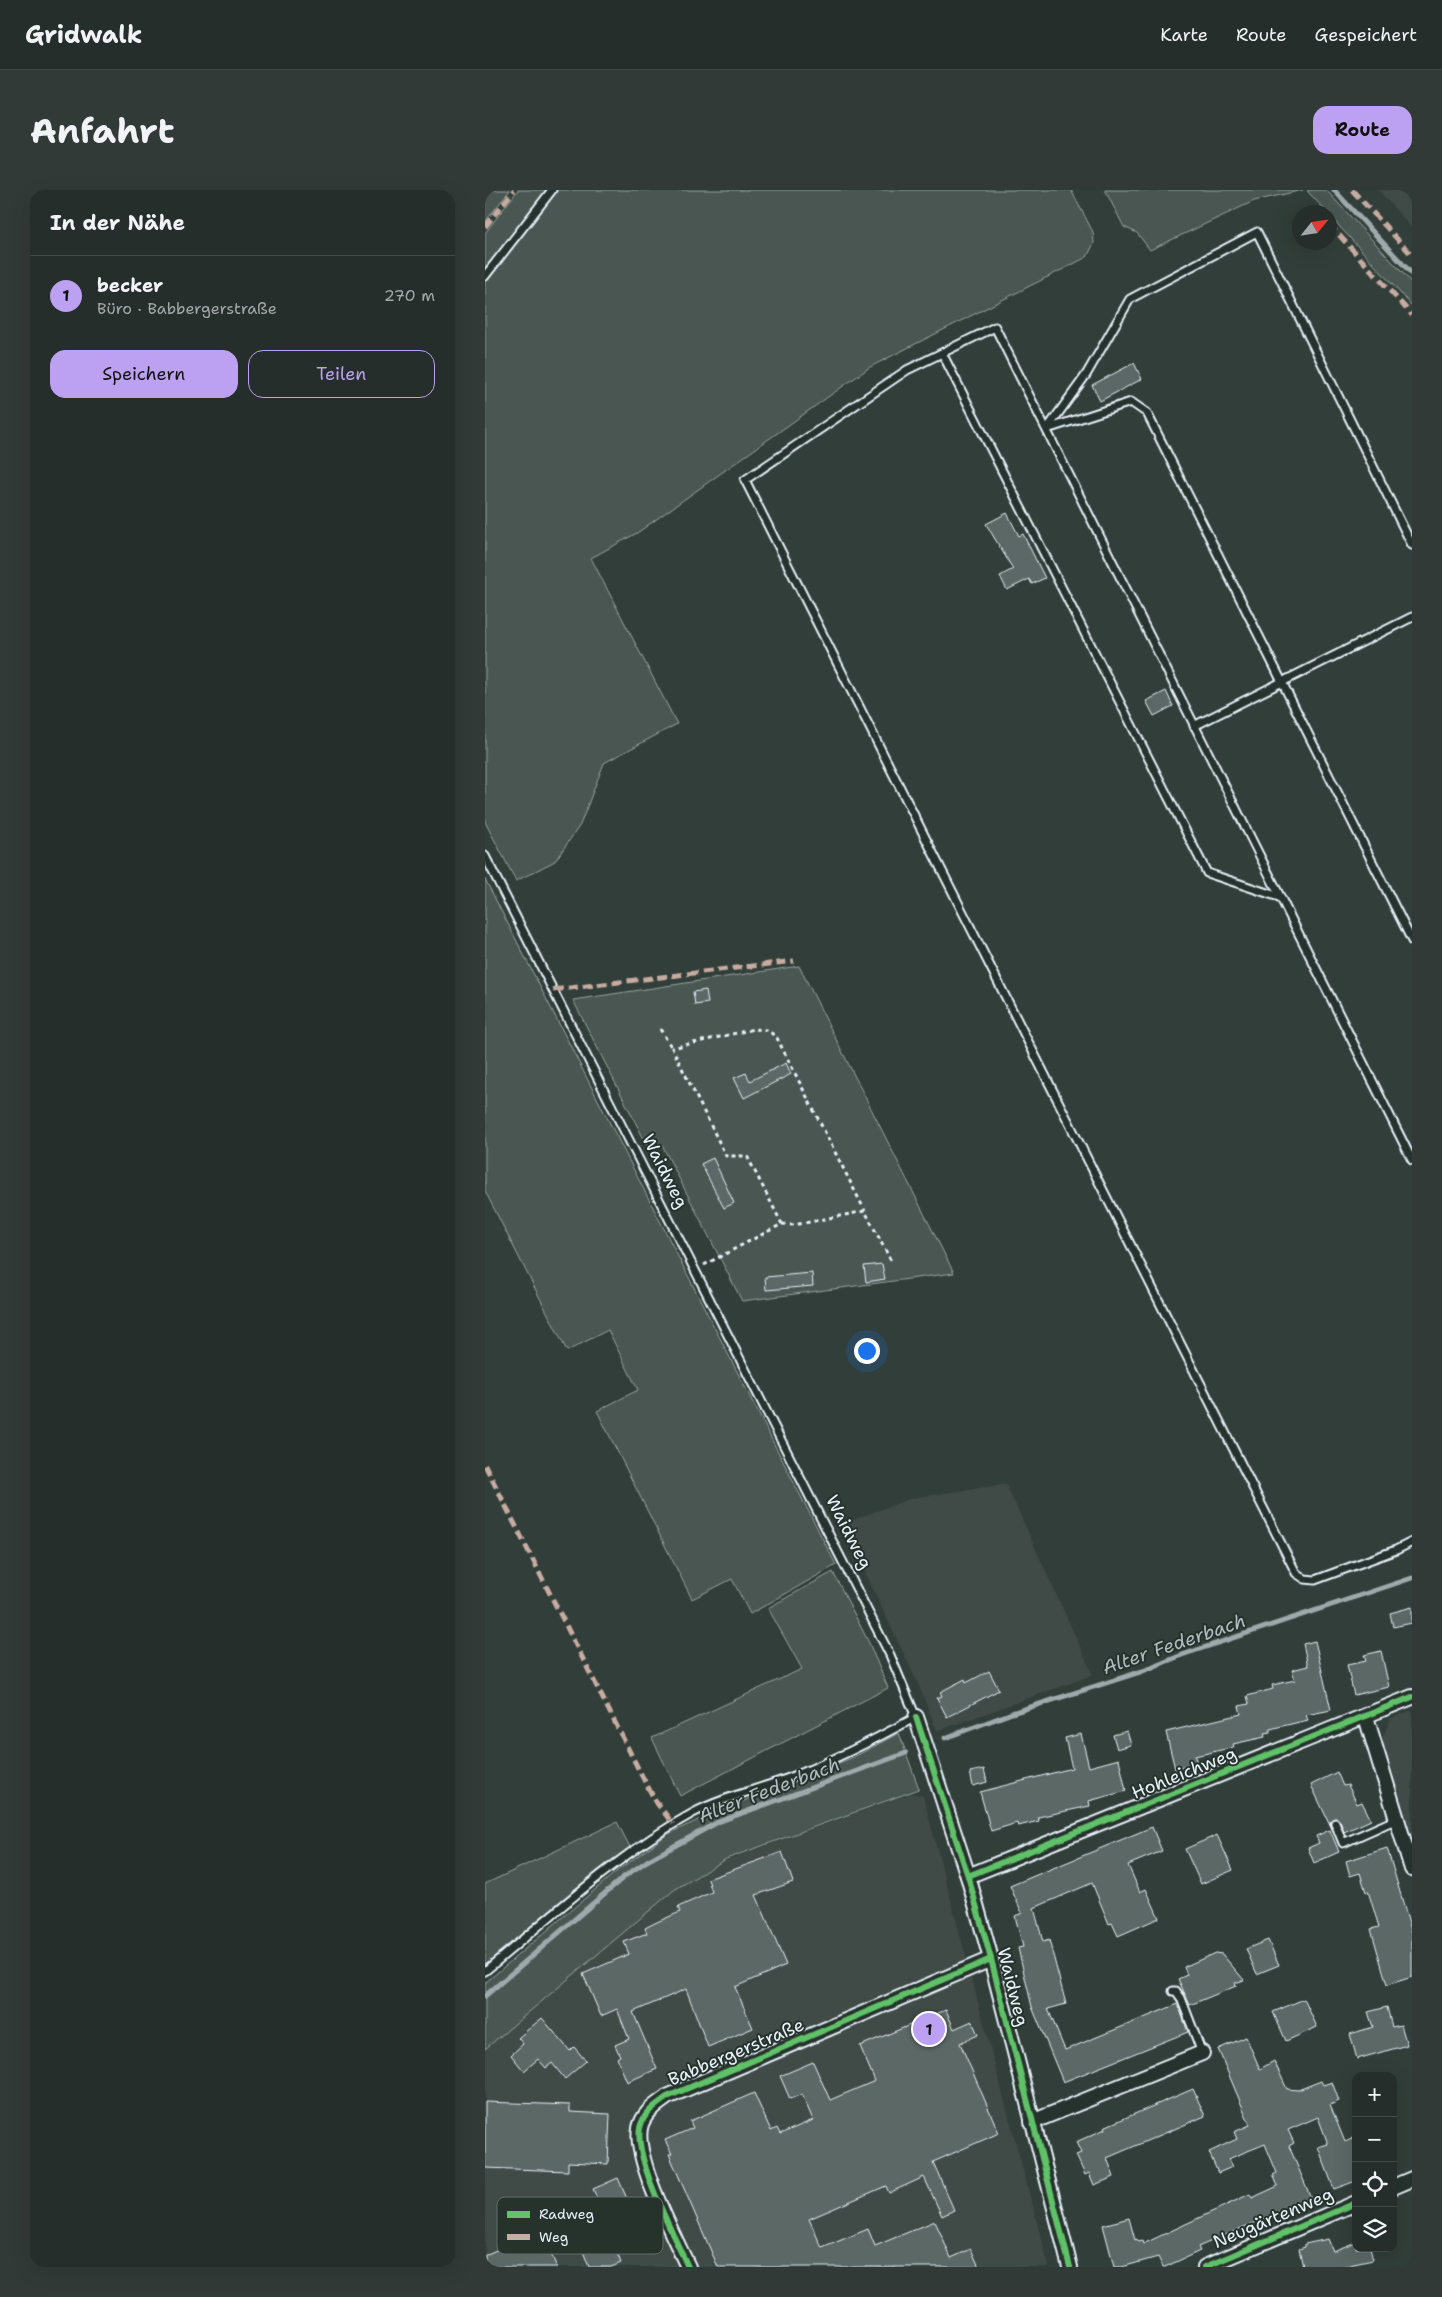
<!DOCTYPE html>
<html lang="de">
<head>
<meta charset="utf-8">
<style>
	body { margin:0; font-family:"Shantell Sans",sans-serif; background:#323a37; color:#f1f3f6 }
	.controls { position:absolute; right:15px; bottom:15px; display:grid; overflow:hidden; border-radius:10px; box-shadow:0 5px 20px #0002 }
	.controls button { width:45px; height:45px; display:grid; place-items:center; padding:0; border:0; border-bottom:1px solid #424a47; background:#262e2b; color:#f1f3f6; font:25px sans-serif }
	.compass { position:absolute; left:807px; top:15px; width:45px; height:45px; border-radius:50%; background:#262e2b; box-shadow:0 5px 20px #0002; rotate:60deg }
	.you { position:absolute; left:381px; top:1160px; width:18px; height:18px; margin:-12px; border:4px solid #fff; border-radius:50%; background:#1a73e8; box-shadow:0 0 0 8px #1a73e833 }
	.badge { display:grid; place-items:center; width:32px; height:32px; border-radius:50%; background:#bca0f2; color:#111; font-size:16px; font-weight:700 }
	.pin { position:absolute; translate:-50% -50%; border:2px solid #fff; box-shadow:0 1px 5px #0006 }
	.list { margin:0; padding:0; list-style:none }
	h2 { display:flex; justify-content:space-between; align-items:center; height:65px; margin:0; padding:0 20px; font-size:21px }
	h2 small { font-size:16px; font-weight:400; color:#a4a8a9 }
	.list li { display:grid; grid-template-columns:32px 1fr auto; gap:15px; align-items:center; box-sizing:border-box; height:80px; padding:0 20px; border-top:1px solid #424a47 }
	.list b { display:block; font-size:19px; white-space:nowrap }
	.list p { margin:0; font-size:16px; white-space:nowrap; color:#a4a8a9 }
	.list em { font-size:16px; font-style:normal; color:#a4a8a9 }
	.actions { display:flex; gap:10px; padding:15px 20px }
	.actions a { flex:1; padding:11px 0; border:1px solid #bca0f2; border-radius:15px; text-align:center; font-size:18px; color:#bca0f2 }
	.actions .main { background:#bca0f2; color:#111 }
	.icon { flex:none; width:28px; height:28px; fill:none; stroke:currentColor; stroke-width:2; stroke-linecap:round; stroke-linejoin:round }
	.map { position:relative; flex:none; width:927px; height:2077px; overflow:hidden; border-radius:15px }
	header { display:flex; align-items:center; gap:30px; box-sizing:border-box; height:70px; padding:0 25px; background:#262e2b; border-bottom:1px solid #424a47 }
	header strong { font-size:24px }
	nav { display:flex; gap:28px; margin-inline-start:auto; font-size:18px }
	.intro { display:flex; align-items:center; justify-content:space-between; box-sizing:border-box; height:120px; padding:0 30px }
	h1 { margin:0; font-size:35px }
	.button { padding:12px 22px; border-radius:15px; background:#bca0f2; color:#111; font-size:18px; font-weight:700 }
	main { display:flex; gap:30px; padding:0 30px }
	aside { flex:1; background:#262e2b; border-radius:15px; box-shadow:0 5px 20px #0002 }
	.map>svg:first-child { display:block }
	.built { fill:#3f4b46 }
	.green { fill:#495651; stroke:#98a4a4 }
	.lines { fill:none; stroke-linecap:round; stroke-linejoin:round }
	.stream { stroke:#9ea9ab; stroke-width:5 }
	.building { fill:#5c6865; stroke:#e8f1f8 }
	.lane-casing { stroke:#e8f1f8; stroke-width:11 }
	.street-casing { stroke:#e8f1f8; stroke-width:18 }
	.path { stroke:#e8f1f8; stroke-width:3; stroke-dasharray:4 4; stroke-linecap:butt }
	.lane { stroke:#26332d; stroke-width:7 }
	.street { stroke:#26332d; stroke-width:14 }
	.quiet { stroke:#c7aca2; stroke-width:5; stroke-dasharray:10 5; stroke-linecap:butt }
	.cycleway-casing { stroke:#26332d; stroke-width:9 }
	.cycleway { stroke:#61c268; stroke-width:6 }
	.labels { text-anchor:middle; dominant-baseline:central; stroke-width:4; stroke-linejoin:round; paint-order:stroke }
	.street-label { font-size:18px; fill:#e8f1f8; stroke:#26332d }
	.water-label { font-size:19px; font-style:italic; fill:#b1bbbe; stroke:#26332d }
	.key { fill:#26332d; stroke:#606c6a; stroke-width:1 }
	.key-label { font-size:14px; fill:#e8f1f8 }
</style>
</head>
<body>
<header>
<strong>Gridwalk</strong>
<nav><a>Karte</a><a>Route</a><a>Gespeichert</a></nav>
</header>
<div class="intro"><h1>Anfahrt</h1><a class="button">Route</a></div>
<main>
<aside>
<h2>In der Nähe<small></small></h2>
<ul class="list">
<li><span class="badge">1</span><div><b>becker</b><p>Büro · Babbergerstraße</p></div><em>270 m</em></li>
</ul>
<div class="actions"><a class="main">Speichern</a><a>Teilen</a></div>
</aside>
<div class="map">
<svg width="927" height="2077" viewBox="0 0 927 2077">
	<rect width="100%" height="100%" fill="#323e39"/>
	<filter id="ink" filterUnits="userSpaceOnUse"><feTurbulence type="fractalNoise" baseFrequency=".02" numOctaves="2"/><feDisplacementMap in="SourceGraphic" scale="10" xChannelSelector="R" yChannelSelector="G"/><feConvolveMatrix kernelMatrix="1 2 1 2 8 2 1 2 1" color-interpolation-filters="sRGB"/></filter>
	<g filter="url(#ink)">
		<g class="built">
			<path d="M893,0H927V38Z"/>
			<path d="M521,1294L608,1485L452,1541L434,1496L357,1334L427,1308Z"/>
			<path d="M927,1520V1647L897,1549L906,1528Z"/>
			<path d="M427,1603L438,1606L564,2077H0V1859L189,1700L242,1670Z"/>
		</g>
		<g class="green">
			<path d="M0,0H25L0,32Z"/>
			<path d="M33,0H62L0,81V43Z"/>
			<path d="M71,0H586L608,42L609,53L602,67L385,177L152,343L106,368L192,534L119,573L95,635L70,671L31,691L0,632V91Z"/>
			<path d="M620,0H818L769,11L665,60L652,43L639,37Z"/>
			<path d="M827,0H841L927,93V116L845,26L844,22H842L822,1Z"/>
			<path d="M0,689L351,1375L265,1424L247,1389L207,1409L112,1221L153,1200L123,1140L82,1161L0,1001Z"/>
			<path d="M314,776L469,1083L257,1111L177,955L165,961L88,810Z"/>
			<path d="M348,1382L384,1453L403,1498L195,1606L167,1548L317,1479L283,1418Z"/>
			<path d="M414,1543L434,1599L241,1669L189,1700L0,1859V1793L132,1681L183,1644L233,1621L369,1567Z"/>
			<path d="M132,1632L145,1657L48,1734L0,1777V1694Z"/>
		</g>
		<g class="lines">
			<g class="stream">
				<path d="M849,0L927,84"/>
				<path d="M460,1548L527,1523L658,1481L697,1465L927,1388"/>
				<path d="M0,1806L140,1686L162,1671L233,1632L421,1563"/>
			</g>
		</g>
		<g class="building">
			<path d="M649,173L657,189L615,211L607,195Z"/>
			<path d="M522,323L534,346L538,344L560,388L547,394L544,389L522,400L515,386L528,379L501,334Z"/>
			<path d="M681,501L688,516L669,526L661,511Z"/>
			<path d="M221,800L223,813L210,815L208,802Z"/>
			<path d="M301,873L306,884L259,908L249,888L261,883L265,891Z"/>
			<path d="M228,968L249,1013L239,1018L216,974Z"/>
			<path d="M397,1074L400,1089L381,1092L379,1076Z"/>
			<path d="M327,1083L328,1096L281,1100L280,1087Z"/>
			<path d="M927,1417V1433L908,1437L905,1423Z"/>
			<path d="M830,1451L846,1520L821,1525L823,1530L785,1539V1542L779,1543L780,1547L748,1554L749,1557L710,1566L712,1574L690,1579L681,1542L756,1524L754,1516L764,1514L762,1506L788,1499L787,1495L810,1490L807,1480L823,1476L818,1454Z"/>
			<path d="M896,1461L904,1497L869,1505L862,1475L881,1471L879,1465Z"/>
			<path d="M504,1481L514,1500L462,1527L452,1508L457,1506L455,1502L480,1489L481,1493Z"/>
			<path d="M642,1541L646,1555L632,1559L628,1545Z"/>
			<path d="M596,1544L604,1577L634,1569L641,1601L604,1611L605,1616L553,1627L554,1631L533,1636L532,1633L506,1641L495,1602L587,1578L580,1548Z"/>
			<path d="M499,1579L502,1592L488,1596L485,1582Z"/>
			<path d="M852,1582L858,1596L863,1595L872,1614L877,1612L886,1630L859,1642L855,1631L850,1628L845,1632L848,1641L826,1595Z"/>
			<path d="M667,1637L677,1661L643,1675L655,1702L661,1699L674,1728L633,1746L627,1733L624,1734L607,1693L549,1718L558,1752L564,1750L581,1814L563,1819L580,1860L693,1814L703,1842L578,1892L547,1817L533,1758L538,1757L530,1726L537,1723L525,1696Z"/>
			<path d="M845,1640L854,1662L829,1673L823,1658L834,1653L831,1646Z"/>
			<path d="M732,1645L748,1680L716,1694L700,1659Z"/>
			<path d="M902,1658L927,1743V1787L902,1795L886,1739L894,1737L883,1701L881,1702L875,1683L865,1686L861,1671Z"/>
			<path d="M297,1662L308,1692L271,1705L301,1775L250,1797L268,1838L223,1857L201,1799L148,1822L172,1879L142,1892L132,1868L135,1866L130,1855L144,1849L132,1819L116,1826L98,1784L144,1764L139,1752L162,1743L160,1738L172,1732L195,1722L193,1717L227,1702L223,1689Z"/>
			<path d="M783,1750L794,1775L772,1784L761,1759Z"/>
			<path d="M730,1763L737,1764L759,1790L750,1793L751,1796L705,1815L693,1789L702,1785L699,1777Z"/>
			<path d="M819,1809L832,1837L801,1851L788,1822Z"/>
			<path d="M902,1817L907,1837L916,1835L922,1855L872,1869L865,1844L888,1837L883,1822Z"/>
			<path d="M461,1820L469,1839L487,1831L493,1845L475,1853L514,1943L448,1972L469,2020L457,2026L439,1987L404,2003L401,1996L324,2029L337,2058L383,2039L390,2056L450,2031L466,2068L486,2059L494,2077H233L184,1964H187L180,1950L208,1938L205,1931L269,1903L286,1941L292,1938L295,1944L328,1930L317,1904L305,1909L295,1886L328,1872L345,1910L390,1891L375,1856L430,1833L431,1829L438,1826L441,1828Z"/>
			<path d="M57,1828L85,1861L89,1857L101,1871L80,1889L67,1873L61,1878L53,1869L39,1881L26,1865L38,1854L33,1848Z"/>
			<path d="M761,1847L775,1879L789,1871L802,1899L813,1900L836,1891L838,1895L847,1892L854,1911L845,1915L860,1952L871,1947V1991L849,1999L833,1957L843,1954L833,1927L803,1940L809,1953L804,1956L826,2008L713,2057L715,2061L680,2077H678L673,2067L637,2077H629L618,2035L644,2028L650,2050L652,2049L653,2052L657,2051L658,2054L765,2004L767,2008L793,1996L788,1985L792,1983L780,1954L743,1969L747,1977L733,1983L724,1962L752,1949L749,1942L765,1935L733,1859Z"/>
			<path d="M708,1899L720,1926L622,1968L629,1987L609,1995L604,1983L600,1985L591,1965L596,1963L591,1952L620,1939L619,1937Z"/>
			<path d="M0,1912L85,1915V1922L125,1924L123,1974L83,1972V1981L0,1978Z"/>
			<path d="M133,1988L158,2046L130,2058L136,2073L126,2077H104L96,2056L127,2043L108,1999Z"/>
			<path d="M55,2041L72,2077H0V2065Z"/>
			<path d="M843,2049L848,2061L871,2052V2058H885L888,2070L855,2077H818L814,2059L820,2057V2054Z"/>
		</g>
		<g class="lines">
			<defs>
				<g id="lane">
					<path d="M0,86L67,0"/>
					<path d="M457,163L722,683L794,707"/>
					<path d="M562,239L646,212L662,223L927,751"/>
					<path d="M562,239L601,185L645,109L772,42L927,355"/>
					<path d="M709,536L927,427"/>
					<path d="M0,666L405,1465L431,1527C389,1550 348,1571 304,1588C272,1600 238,1607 208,1623C131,1665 67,1726 0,1781"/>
					<path d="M927,970L510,137L422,180L260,290L811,1383L820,1389L830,1390L911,1360L927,1352"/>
					<path d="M850,1633L858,1653L912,1629"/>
					<path d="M688,1801H691L696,1808L717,1863"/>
				</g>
				<g id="street">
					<path d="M431,1527L483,1686L506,1769L585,2077"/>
					<path d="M881,1527L927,1679"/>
					<path d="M483,1686L927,1507"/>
					<path d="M547,1932L717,1863"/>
					<path d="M908,1997L927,1989"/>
					<path d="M203,2077C189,2046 149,1970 155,1938C158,1923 171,1915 182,1907L506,1769"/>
					<path d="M720,2077L871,2013"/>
				</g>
			</defs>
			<use href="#lane" class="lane-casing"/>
			<use href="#street" class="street-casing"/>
			<g class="path">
				<path d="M175,839L187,858"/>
				<path d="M297,1034L262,966H241L187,858L269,839L283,840L292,848L380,1021"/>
				<path d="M219,1075L297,1034L309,1035L380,1021L406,1071"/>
			</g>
			<use href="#lane" class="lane"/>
			<use href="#street" class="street"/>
			<g class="quiet">
				<path d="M867,0L927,65"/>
				<path d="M844,34L927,125"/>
				<path d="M0,37L29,0"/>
				<path d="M68,800L309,771"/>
				<path d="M0,1275L157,1586L171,1612L188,1634"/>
			</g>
			<defs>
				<g id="cycleway">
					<path d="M431,1527L483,1686L506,1769L585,2077"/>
					<path d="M483,1686L927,1507"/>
					<path d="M203,2077C189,2046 149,1970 155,1938C158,1923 171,1915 182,1907L506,1769"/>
					<path d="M720,2077L871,2013"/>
				</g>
			</defs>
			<use href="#cycleway" class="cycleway-casing"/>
			<use href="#cycleway" class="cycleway"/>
		</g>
	</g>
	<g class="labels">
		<g class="street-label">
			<text transform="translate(180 981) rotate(63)">Waidweg</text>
			<text transform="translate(364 1342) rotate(63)">Waidweg</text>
			<text transform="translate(699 1583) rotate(-22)">Hohleichweg</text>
			<text transform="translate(528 1797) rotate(76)">Waidweg</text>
			<text transform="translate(251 1862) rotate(-23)">Babbergerstraße</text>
			<text transform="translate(788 2028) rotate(-23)">Neugärtenweg</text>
		</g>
		<g class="water-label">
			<text transform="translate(689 1454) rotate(-19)">Alter Federbach</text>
			<text transform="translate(284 1600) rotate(-21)">Alter Federbach</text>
		</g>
	</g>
	<rect x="12" y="2007" width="166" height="57" rx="8" class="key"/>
	<rect x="22" y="2021" width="23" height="7" fill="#61c268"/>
	<rect x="22" y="2044" width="23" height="6" fill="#c7aca2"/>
	<g class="key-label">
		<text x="54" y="2029">Radweg</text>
		<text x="54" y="2052">Weg</text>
	</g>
</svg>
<div class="controls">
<button>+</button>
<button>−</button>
<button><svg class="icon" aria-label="locate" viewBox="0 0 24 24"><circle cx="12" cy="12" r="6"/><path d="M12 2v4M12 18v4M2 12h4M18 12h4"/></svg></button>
<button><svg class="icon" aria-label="layers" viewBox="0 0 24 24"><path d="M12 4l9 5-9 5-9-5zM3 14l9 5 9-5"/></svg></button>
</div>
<svg class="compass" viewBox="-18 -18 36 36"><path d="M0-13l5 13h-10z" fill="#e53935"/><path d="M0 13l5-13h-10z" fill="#a4a8a9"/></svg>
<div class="you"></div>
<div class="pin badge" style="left:444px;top:1839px">1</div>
</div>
</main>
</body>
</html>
